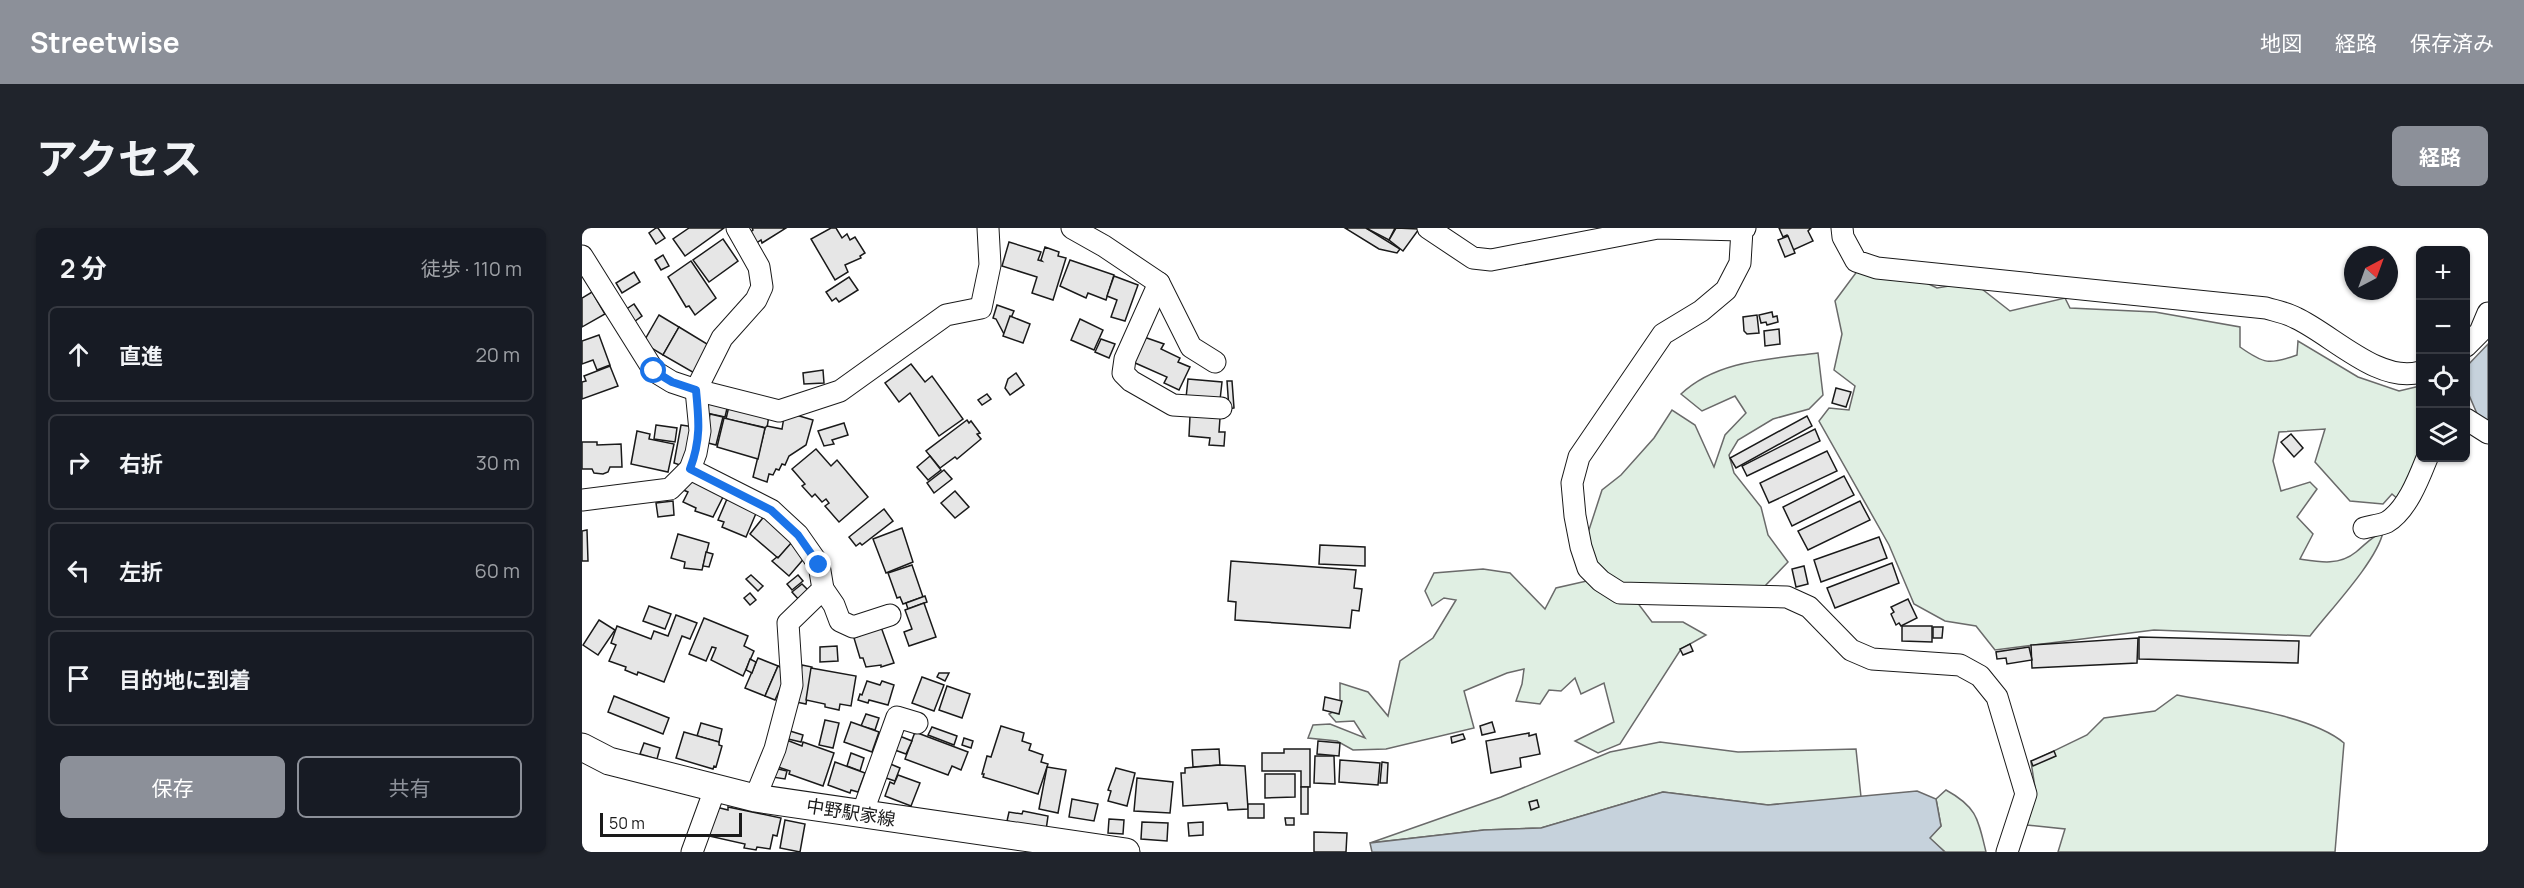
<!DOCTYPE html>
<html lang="ja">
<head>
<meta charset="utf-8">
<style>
	body { margin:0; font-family:Manrope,"Noto Sans JP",sans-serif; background:#20242c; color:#f1f3f6 }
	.controls { position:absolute; right:18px; top:18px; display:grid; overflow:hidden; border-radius:9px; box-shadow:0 2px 4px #0004 }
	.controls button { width:54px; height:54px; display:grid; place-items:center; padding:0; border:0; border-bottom:2px solid #363941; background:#171b24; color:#f1f3f6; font:30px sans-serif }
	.compass { position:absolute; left:1762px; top:18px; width:54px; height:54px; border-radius:50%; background:#171b24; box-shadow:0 2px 4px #0004; rotate:41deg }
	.scale { position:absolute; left:18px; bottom:15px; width:142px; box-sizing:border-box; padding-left:6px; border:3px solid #1a1a1a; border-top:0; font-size:16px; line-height:21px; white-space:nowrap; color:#1a1a1a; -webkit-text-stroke:4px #fff; paint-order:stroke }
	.stop { position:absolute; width:18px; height:18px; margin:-14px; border:4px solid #1a73e8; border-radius:50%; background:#fff }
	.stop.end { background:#1a73e8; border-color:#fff; box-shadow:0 2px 6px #0008 }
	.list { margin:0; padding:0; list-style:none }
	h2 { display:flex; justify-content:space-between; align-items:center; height:78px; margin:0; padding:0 24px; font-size:26px }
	h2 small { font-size:20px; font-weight:400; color:#9ea1a6 }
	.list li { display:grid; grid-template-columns:39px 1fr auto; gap:18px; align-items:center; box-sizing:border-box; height:96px; margin:0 12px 12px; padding:0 12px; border:2px solid #363941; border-radius:9px }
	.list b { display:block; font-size:22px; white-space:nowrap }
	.list em { font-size:20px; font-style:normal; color:#9ea1a6 }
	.actions { display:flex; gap:12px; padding:18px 24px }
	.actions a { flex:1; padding:14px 0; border:2px solid #8c9099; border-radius:9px; text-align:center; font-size:21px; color:#8c9099 }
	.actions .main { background:#8c9099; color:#fff }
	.icon { flex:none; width:33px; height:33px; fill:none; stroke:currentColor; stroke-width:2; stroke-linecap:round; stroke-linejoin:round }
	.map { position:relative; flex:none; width:1906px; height:624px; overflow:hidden; border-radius:9px }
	header { display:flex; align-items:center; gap:36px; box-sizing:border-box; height:84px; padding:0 30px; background:#8c9099; color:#fff }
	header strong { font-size:28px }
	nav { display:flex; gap:33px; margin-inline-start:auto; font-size:21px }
	.intro { display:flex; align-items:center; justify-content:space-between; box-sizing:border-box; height:144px; padding:0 36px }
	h1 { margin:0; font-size:42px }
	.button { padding:15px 27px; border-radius:9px; background:#8c9099; color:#fff; font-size:21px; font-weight:700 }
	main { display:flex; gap:36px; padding:0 36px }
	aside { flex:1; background:#171b24; border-radius:9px; box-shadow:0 2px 4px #0004 }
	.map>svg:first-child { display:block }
	.green { fill:#e0efe3; stroke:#6a6a6a; stroke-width:1.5 }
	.water { fill:#c6d2dc; stroke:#6a6a6a; stroke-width:1.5 }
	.building { fill:#e6e6e6; stroke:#1a1a1a; stroke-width:1.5 }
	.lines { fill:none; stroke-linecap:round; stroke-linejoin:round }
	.minor-casing { stroke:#1a1a1a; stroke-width:23 }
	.major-casing { stroke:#1a1a1a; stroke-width:29 }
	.minor { stroke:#fff; stroke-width:21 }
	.major { stroke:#fff; stroke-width:27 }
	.route { stroke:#1a73e8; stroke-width:8 }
	.labels { text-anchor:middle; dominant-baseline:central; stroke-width:4.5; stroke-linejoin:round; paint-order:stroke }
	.street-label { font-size:18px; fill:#1a1a1a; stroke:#fff }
</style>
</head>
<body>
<header>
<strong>Streetwise</strong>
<nav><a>地図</a><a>経路</a><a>保存済み</a></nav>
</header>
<div class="intro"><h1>アクセス</h1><a class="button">経路</a></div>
<main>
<aside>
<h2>2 分<small>徒歩 · 110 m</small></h2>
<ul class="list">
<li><svg class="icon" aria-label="ahead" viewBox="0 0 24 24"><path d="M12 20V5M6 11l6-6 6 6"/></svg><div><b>直進</b></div><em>20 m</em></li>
<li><svg class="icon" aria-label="right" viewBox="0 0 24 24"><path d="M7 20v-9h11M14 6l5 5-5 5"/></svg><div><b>右折</b></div><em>30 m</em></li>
<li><svg class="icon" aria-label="left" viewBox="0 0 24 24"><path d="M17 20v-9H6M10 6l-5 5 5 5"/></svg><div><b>左折</b></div><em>60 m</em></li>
<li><svg class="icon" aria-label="arrive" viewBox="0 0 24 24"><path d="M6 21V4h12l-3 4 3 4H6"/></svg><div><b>目的地に到着</b></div></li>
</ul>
<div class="actions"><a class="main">保存</a><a>共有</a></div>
</aside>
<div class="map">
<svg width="1906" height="624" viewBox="0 0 1906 624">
	<rect width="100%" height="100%" fill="#fff"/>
	<g class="green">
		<path d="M1276,42L1334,50L1355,60L1391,54L1428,83L1483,70L1488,80L1573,84L1658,99V119C1682,136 1687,137 1715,127L1716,113L1776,149L1817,163L1838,158V230L1817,272L1810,266L1801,276L1768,273L1733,234L1743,201L1697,204L1691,233L1699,263L1728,254L1735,261L1715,289L1731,306L1718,331C1737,334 1757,338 1774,324C1784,316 1789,309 1801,304C1795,333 1748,382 1728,408L1572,402L1413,422L1394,398L1363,393L1332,376L1307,317L1237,193L1247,180L1267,182L1273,158L1252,142L1260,106L1253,73Z"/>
		<path d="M1236,125L1241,167L1227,181L1191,191L1156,212L1147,227L1152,245L1179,279L1186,307L1206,334L1181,360L1045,357L1023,346L1008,328L1004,311L1020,262L1039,247L1072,210L1090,182L1113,197L1132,239L1143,207L1164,185L1153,168L1120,183L1099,166C1135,132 1189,131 1236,125Z"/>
		<path d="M901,341L928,345L963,381L974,360L1009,352L1055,374L1070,394H1101L1124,407L1099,421L1038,516L1016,525L993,513L1032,494L1022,455L999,466L993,450L979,463L967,462L958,476L934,473L940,456L942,441L925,445L882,463L892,500L804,521L771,522L755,513L726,510L731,497L748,496L783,510L772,493L754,494L747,486L758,480V455L786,464L806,488L818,433L851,410L874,372L862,370L850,378L843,363L852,345Z"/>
		<path d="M1595,467C1640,476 1728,486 1762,515L1753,624H1476L1483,601L1445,597L1454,566L1449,534L1505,507L1522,490L1573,483Z"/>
		<path d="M1078,514L1156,524L1274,521L1279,569L1186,577L1081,564L959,600L902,602L788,615L919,569L1028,524Z"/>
		<path d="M1364,562C1395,579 1396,591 1404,624H1363L1347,610L1359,598L1354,571Z"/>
	</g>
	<g class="water">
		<path d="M1906,116V196L1899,195L1884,160V139Z"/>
		<path d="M1335,563L1354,571L1359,598L1348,610L1363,624H790L788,615L902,602L959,600L1081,564L1186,577Z"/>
	</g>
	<g class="building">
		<path d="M74,0H76L83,10L74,16L67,5Z"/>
		<path d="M107,0H142L103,28L91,11Z"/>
		<path d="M170,0H204L180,15L179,12L173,16L166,6L171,2Z"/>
		<path d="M249,0H254L260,10L265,6L268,12L273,9L283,25L278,28L279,30L263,37L266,44L253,52L229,11Z"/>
		<path d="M763,0H784L818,21L815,25L797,21Z"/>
		<path d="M784,0H813L807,12Z"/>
		<path d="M814,0L837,1L821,23L807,12Z"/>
		<path d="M1197,0H1229L1226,3L1231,13L1211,22L1205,7L1201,9Z"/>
		<path d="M1206,8L1213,25L1203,29L1196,12Z"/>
		<path d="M141,11L156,33L127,54L111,32Z"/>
		<path d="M427,14L459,24L456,32L460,33L459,32L463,19L477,24L476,28L484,30L471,72L450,65L455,49L420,38Z"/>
		<path d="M81,27L87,38L79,42L73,32Z"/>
		<path d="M488,32L532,47L524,72L506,65L504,70L478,58Z"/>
		<path d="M109,33L134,70L113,87L107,78L104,79L86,49Z"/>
		<path d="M52,44L58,54L40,65L34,55Z"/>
		<path d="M532,48L556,57L543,93L529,89L535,72L525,68Z"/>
		<path d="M267,49L276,62L257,74L254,70L250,73L244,64Z"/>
		<path d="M10,64L23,86L0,99V70Z"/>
		<path d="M52,76L60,88L49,96L40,84Z"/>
		<path d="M415,77L432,83L422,106L414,91L411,90Z"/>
		<path d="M1190,84L1191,89L1195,88L1196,94L1185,97L1184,94L1179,95L1177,87Z"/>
		<path d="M77,87L97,99L81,127L61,115Z"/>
		<path d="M1175,87L1177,105L1165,106L1162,103L1161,89Z"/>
		<path d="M428,88L448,96L441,115L421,108Z"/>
		<path d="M498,91L521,102L512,122L489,112Z"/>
		<path d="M97,99L130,119L114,146L81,127Z"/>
		<path d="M1197,101L1198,116L1183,118L1182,103Z"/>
		<path d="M17,107L28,137L15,142L11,132L0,136V113Z"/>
		<path d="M562,109L582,116L579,121L598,130L596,134L608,139L597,162L582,155L585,149L551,134Z"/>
		<path d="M519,111L533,116L527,130L513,124Z"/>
		<path d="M329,136L343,154L350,148L381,191L357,208L328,165L317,174L303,155Z"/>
		<path d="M28,138L36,158L0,171V154L4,153L2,148Z"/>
		<path d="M241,142L242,155L222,156L221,145Z"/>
		<path d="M434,145L442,157L428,167L423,160L426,151Z"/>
		<path d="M606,151L640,154L638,172L604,170Z"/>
		<path d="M645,153H650L652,180L647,181Z"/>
		<path d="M1254,160L1269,164L1264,179L1250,175Z"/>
		<path d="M405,166L409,171L400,177L396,172Z"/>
		<path d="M124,171L146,176L143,189L124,185Z"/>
		<path d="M147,178L187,187L185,200L144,191Z"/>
		<path d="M128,186L141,189L134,217L122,214Z"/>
		<path d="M214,187L231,192L224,217L207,228L203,237L200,236L197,242L194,241L191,247L187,246L185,254L171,249L183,200L185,198L200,201L202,189Z"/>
		<path d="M608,188L638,190L637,204H643L642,218L627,217L628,210L607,208Z"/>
		<path d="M1225,188L1230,198L1154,240L1148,230Z"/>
		<path d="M142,190L183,200L176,231L135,219Z"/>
		<path d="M385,192L387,195L389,193L398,205L395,206L399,211L375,231L373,229L358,240L344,223Z"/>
		<path d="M262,195L266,207L250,212L252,216L242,218L236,203Z"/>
		<path d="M74,197L95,200L93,214L72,211Z"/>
		<path d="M99,197L112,199L106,234L98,237L92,235Z"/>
		<path d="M1233,201L1238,213L1165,248L1160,238Z"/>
		<path d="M55,203L68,206L67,211L92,216L86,244L49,236Z"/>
		<path d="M1709,206L1721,220L1712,229L1699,214Z"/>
		<path d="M0,214H15V217L39,216L40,239H28L26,244L21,246L12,245L10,241H0Z"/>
		<path d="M234,221L249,238L255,232L286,269L257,294L243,278L247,275L244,271L240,274L233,266L230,269L220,258L223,256L210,241Z"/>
		<path d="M1245,223L1255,243L1187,275L1178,255Z"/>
		<path d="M348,228L359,242L346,252L335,239Z"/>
		<path d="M362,242L370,251L352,265L345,255Z"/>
		<path d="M1262,248L1272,267L1210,298L1201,279Z"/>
		<path d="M113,250L143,265L131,289L113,283L114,280L101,274L106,264L99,261Z"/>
		<path d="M373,263L387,279L373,290L359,275Z"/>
		<path d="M145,271L175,283L164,309L140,299L142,294L136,292Z"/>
		<path d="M91,273L92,287L76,289L74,275Z"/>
		<path d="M1278,273L1288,292L1226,322L1216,303Z"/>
		<path d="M302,281L311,293L280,317L278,315L274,318L267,309Z"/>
		<path d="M184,286L213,311L196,330L168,306Z"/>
		<path d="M320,300L331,334L304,345L291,311Z"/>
		<path d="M5,302L6,333H0V303Z"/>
		<path d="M96,306L127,315L120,342L102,340L103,334L89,330Z"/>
		<path d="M1297,309L1305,330L1239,354L1232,332Z"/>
		<path d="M210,314L225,327L207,348L190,333L195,329L196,330Z"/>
		<path d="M738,317L783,319V338L737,336Z"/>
		<path d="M124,324L131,326L127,339L121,338Z"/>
		<path d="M649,333L774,342L772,360L780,361L777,383L770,382L768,400L653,392L654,374L646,373Z"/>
		<path d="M1310,335L1317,355L1253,380L1245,360Z"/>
		<path d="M330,337L341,369L321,376L318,369L315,370L306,345Z"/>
		<path d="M1222,338L1226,356L1214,359L1210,341Z"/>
		<path d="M169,347L181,358L176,363L164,351Z"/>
		<path d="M216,347L221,353L210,362L205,356Z"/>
		<path d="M220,356L228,364L218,373L210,364Z"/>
		<path d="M168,365L174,372L168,377L162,370Z"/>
		<path d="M343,368L345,374L326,381L324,375Z"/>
		<path d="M1326,371L1335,390L1319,398L1317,395L1314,397L1309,386L1312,384L1309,379Z"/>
		<path d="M342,375L354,409L327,418L322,404L330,401L323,382Z"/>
		<path d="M67,378L89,386L83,401L61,393Z"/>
		<path d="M94,387L115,395L108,411L100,408L82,454L56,444L55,447L43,442L44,439L27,433L34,417L29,415L35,398L69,411L72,403L86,408Z"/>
		<path d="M122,390L166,408L162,418L172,423L161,448L129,432L134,420L130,419L124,433L107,426Z"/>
		<path d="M17,392L33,402L16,427L1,417Z"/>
		<path d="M1320,398H1350V414L1320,413Z"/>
		<path d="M299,399L312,435L299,439V437L284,439L281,430H278L272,410Z"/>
		<path d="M1351,399H1361L1360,410H1351Z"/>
		<path d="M1557,409L1717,413L1716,435L1557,431Z"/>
		<path d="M1556,410L1555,435L1450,440L1449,417Z"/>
		<path d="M1108,416L1111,423L1101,427L1098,421Z"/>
		<path d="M255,418L256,433L238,434V419Z"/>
		<path d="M1447,419L1450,432L1425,436L1424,430L1415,431L1414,424Z"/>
		<path d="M176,430L196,438L183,468L163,460Z"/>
		<path d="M168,431L174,434L170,445L164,442Z"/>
		<path d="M220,437L230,439L224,476L214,474Z"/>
		<path d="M196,438L206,443L193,472L183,468Z"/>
		<path d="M229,440L274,448L269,478L258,476L257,482L243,479V476L224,472Z"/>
		<path d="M357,445H367L363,453L355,449Z"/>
		<path d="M340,449L362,457L352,483L330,475Z"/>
		<path d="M285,453L298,457L300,453L312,457L306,477L287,472L286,475L276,472L278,466L280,467Z"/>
		<path d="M365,458L388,466L380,490L357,482Z"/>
		<path d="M32,468L87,490L81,506L26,484Z"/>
		<path d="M743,469L760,473L757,486L741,482Z"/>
		<path d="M284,486L297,490L293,502L279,498Z"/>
		<path d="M243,492L257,495L251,520L237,517Z"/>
		<path d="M269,494L297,504L290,524L262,514Z"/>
		<path d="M910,494L913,504L900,507L898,498Z"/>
		<path d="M119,495L140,501L137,514L115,508Z"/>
		<path d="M419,498L442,505L440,513L449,516L447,522L461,527L459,534L466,536L456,566L401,549L402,546H400L405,528L409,529Z"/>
		<path d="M350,499L375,508L372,517L346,507Z"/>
		<path d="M208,503L221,507L219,514L206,511Z"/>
		<path d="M102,504L137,514V517L140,518L134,539L132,538L131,541L94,530Z"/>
		<path d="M333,504L386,524L379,542L370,538L366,547L323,531Z"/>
		<path d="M947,505V508L954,506L958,526L938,530L939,539L909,545L904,513Z"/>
		<path d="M881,506L883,511L870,515L869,509Z"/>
		<path d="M315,507L330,513L324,526L310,521Z"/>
		<path d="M382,510L391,513L389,520L380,517Z"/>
		<path d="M202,511L220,518L221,514L252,525L241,558L207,546L208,543L193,538Z"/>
		<path d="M736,513L758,515L757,528L735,526Z"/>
		<path d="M62,515L78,520L75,531L58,526Z"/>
		<path d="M637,521L638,537L611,539L610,522Z"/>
		<path d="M702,521H728V559H719V543H680V525H702Z"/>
		<path d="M1472,523L1474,528L1451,538L1449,533Z"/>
		<path d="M269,525L282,530L278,543L265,538Z"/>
		<path d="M733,528H752L753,556L732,555Z"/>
		<path d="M758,532L798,535L796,557L757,554Z"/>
		<path d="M253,534L283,545L276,564L269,562L268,565L246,557Z"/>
		<path d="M800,534L806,535L805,555H798Z"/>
		<path d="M306,535L318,540L313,553L301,549Z"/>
		<path d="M638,537L663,538L666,581L646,582L645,575L601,578L599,545H603V540Z"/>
		<path d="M465,539L484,542L476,585L457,581Z"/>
		<path d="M192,540L205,543L203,551L190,549Z"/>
		<path d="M534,540L553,545L545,578L526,573L529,563L526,562Z"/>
		<path d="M683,546H713V569L683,570Z"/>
		<path d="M316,547L338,555L329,578L303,568L308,554L312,556Z"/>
		<path d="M555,550L591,554L588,585L552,583Z"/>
		<rect x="719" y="559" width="7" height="27"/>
		<path d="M490,571L516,576L512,593L487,589Z"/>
		<path d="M955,572L957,579L949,582L947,574Z"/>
		<rect x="666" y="576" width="16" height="14"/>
		<path d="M134,579L146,582V579L199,590L195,608L191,607L188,621L175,619L174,622L162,620L163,616L127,608Z"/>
		<path d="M441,583L466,588L464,602L425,593L427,584L440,586Z"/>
		<path d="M703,590H712V597H704Z"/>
		<path d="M527,591L542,592L541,606L526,605Z"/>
		<path d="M203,592L223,596L218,624L198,620Z"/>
		<path d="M560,594L586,595L585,613L559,611Z"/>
		<path d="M621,594V607L607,608L606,595Z"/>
		<path d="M732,604L765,605L764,624H732Z"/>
	</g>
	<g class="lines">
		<defs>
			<g id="minor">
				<path d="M490,0L522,18L577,55L609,119L633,134"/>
				<path d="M846,0L891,30L909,32L1076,0L1160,2L1163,0"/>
				<path d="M1260,0L1261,9L1274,33L1295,40L1684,80C1694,83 1705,85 1714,90C1749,106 1797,156 1838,144"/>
				<path d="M1160,2L1158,35L1144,62L1119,83L1081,106L997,229L990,255L993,288L999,319L1006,340L1019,353L1038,365L1205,369L1227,379L1269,422L1290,431L1378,437L1398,448L1415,469L1444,566L1425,624"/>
				<path d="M0,28L72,143L90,154L114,162L197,183L258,163L364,87L399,80L408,37L406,0"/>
				<path d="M577,55L543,131L541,145L549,153L591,177L639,180"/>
				<path d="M1884,118L1898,104L1906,85"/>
				<path d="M1884,191L1906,205"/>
				<path d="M108,241L189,282L216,307L237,337L241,361L206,395L210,457L193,521L173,570"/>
				<path d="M0,272L88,261L108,241L114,225L118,203L114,162L140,110L174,72L180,59L177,39L155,0"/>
				<path d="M1782,300C1789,298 1799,297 1805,294C1825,282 1837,250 1845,230"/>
				<path d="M241,361L252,377L258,393L271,399L308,387"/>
				<path d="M280,586L315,489L335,495"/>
				<path d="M110,624L133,561"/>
			</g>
			<path id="major" d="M0,519L27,533L173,570L544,624"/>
		</defs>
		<use href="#minor" class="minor-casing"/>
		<use href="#major" class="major-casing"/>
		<use href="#minor" class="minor"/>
		<use href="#major" class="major"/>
	</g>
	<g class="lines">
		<path class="route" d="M72,143L90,154L114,162C117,192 119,212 108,241L189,282L216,307L237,337"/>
	</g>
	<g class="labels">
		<g class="street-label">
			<text transform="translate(269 584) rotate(9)">中野駅家線</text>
		</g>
	</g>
</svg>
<div class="controls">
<button>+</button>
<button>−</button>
<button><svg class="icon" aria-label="locate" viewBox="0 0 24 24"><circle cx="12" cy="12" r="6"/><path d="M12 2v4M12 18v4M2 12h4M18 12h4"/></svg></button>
<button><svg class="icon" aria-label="layers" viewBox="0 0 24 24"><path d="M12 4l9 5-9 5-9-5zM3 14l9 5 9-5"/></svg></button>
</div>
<svg class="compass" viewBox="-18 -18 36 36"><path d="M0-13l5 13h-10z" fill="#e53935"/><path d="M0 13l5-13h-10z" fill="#9ea1a6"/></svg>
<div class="scale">50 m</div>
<div class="stop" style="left:72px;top:143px"></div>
<div class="stop end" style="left:237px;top:337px"></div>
</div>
</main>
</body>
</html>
